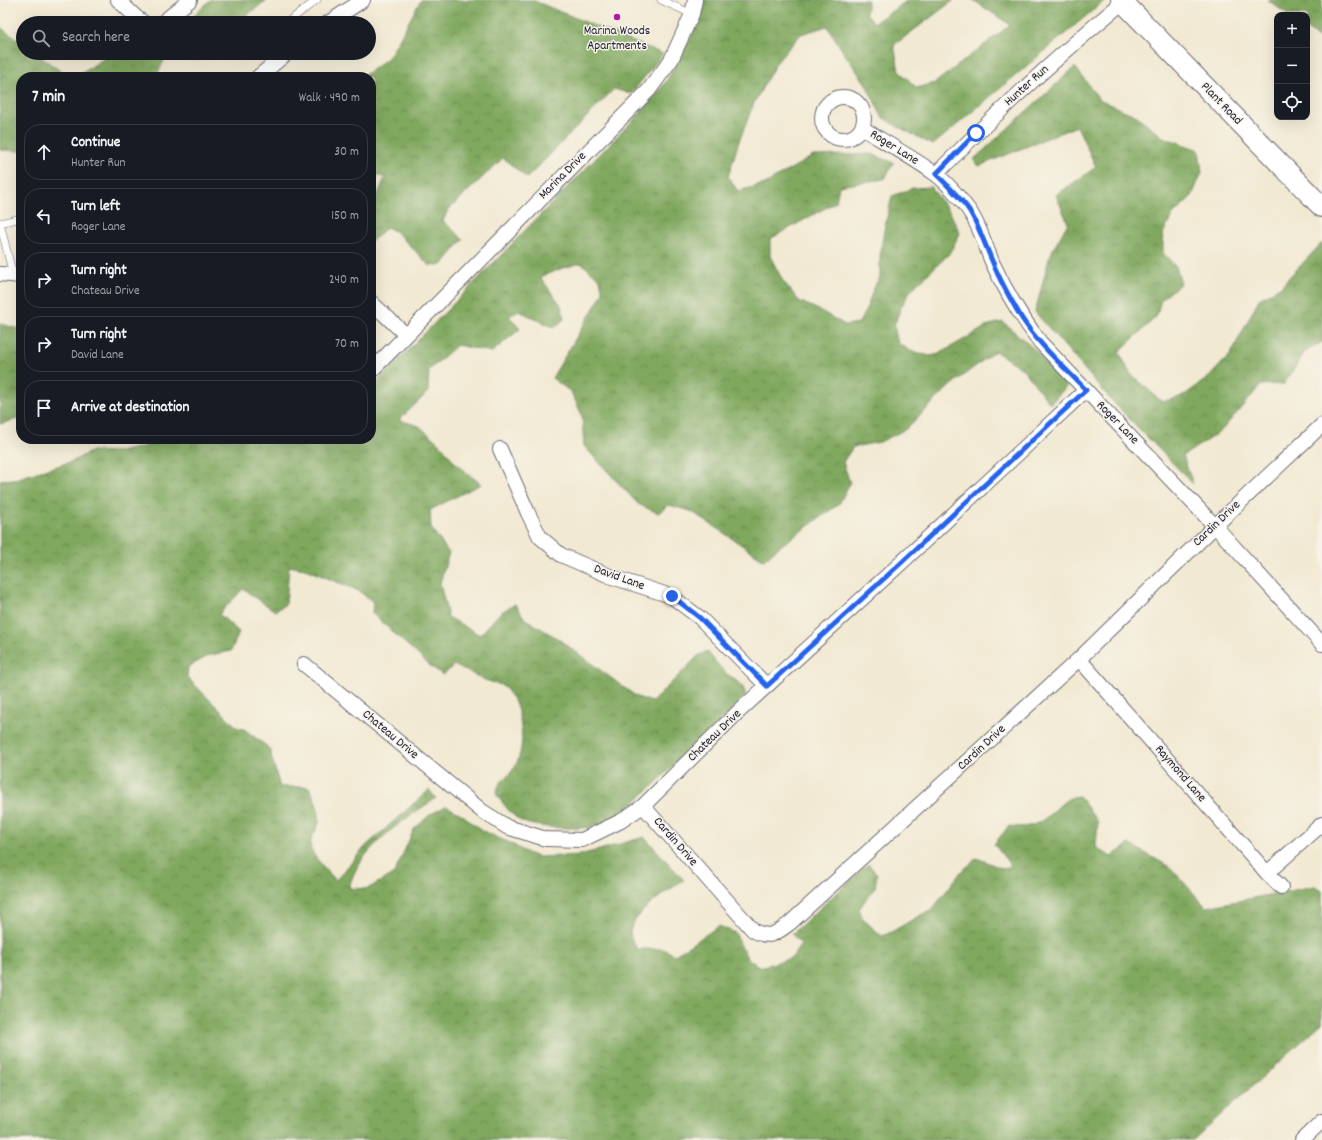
<!DOCTYPE html>
<html lang="en">
<head>
<meta charset="utf-8">
<style>
	body { margin:0; font-family:Dekko,sans-serif; background:#20242c; color:#f1f3f6 }
	.controls { position:absolute; right:12px; top:12px; display:grid; overflow:hidden; border-radius:8px; box-shadow:0 4px 16px #0002 }
	.controls button { width:36px; height:36px; display:grid; place-items:center; padding:0; border:0; border-bottom:1px solid #363941; background:#171b24; color:#f1f3f6; font:20px sans-serif }
	.stop { position:absolute; width:12px; height:12px; margin:-9px; border:3px solid #2563eb; border-radius:50%; background:#fff }
	.stop.end { background:#2563eb; border-color:#fff; box-shadow:0 1px 4px #0008 }
	.list { margin:0; padding:0; list-style:none }
	h2 { display:flex; justify-content:space-between; align-items:center; height:52px; margin:0; padding:0 16px; font-size:17px }
	h2 small { font-size:13px; font-weight:400; color:#9ea1a6 }
	.list li { display:grid; grid-template-columns:26px 1fr auto; gap:12px; align-items:center; box-sizing:border-box; height:56px; margin:0 8px 8px; padding:0 8px; border:1px solid #363941; border-radius:16px }
	.list b { display:block; font-size:15px; white-space:nowrap }
	.list p { margin:0; font-size:13px; white-space:nowrap; color:#9ea1a6 }
	.list em { font-size:13px; font-style:normal; color:#9ea1a6 }
	.icon { flex:none; width:22px; height:22px; fill:none; stroke:currentColor; stroke-width:2; stroke-linecap:round; stroke-linejoin:round }
	.map { position:relative; flex:none; width:1322px; height:1140px; overflow:hidden }
	.search { position:absolute; background:#171b24; box-shadow:0 4px 16px #0002; left:16px; top:16px; width:360px; height:44px; display:flex; align-items:center; gap:10px; box-sizing:border-box; padding:0 14px; border-radius:22px; color:#9ea1a6; font-size:15px }
	.panel { position:absolute; background:#171b24; box-shadow:0 4px 16px #0002; left:16px; top:72px; width:360px; height:372px; border-radius:16px }
	.map>svg:first-child { display:block }
	.forest { fill:url(#forest-crowns); stroke:#51654d }
	.lines { fill:none; stroke-linecap:round; stroke-linejoin:round }
	.lane-casing { stroke:#6b6870; stroke-width:8 }
	.street-casing { stroke:#6b6870; stroke-width:16 }
	.secondary-casing { stroke:#6b6870; stroke-width:22 }
	.lane { stroke:#fff; stroke-width:7 }
	.street { stroke:#fff; stroke-width:14 }
	.secondary { stroke:#fff; stroke-width:20 }
	.route { stroke:#2563eb; stroke-width:5 }
	.poi-dot { fill:#b5179e; stroke:#f7f3e8; stroke-width:1.5 }
	.labels { text-anchor:middle; dominant-baseline:central; stroke-width:3; stroke-linejoin:round; paint-order:stroke }
	.poi-label { font-size:13px; fill:#22223b; stroke:#f7f3e8 }
	.street-label { font-size:13px; fill:#22223b; stroke:#f7f3e8 }
</style>
</head>
<body>
<div class="map">
<svg width="1322" height="1140" viewBox="0 0 1322 1140">
	<defs>
		<pattern id="forest-crowns" width="20" height="18" patternUnits="userSpaceOnUse"><rect width="20" height="18" fill="#80a85f"/><path d="M2 6a3 3 0 1 1 6 0M12 15a3 3 0 1 1 6 0" fill="none" stroke="#688850"/></pattern>
	</defs>
	<rect width="100%" height="100%" fill="#f7f3e8"/>
	<filter id="ink" filterUnits="userSpaceOnUse"><feTurbulence type="fractalNoise" baseFrequency=".025" numOctaves="2"/><feDisplacementMap in="SourceGraphic" scale="8" xChannelSelector="R" yChannelSelector="G"/><feConvolveMatrix kernelMatrix="1 2 1 2 8 2 1 2 1" color-interpolation-filters="sRGB"/></filter>
	<filter id="wash" filterUnits="userSpaceOnUse"><feTurbulence type="fractalNoise" baseFrequency=".012" numOctaves="4" result="noise"/><feDisplacementMap in="SourceGraphic" scale="16" xChannelSelector="R" yChannelSelector="G"/><feGaussianBlur stdDeviation="0.9" result="paint"/><feColorMatrix in="noise" values="0 0 0 0 0 0 0 0 0 0 0 0 0 0 0 0 0 1.4 0 .05"/><feComposite in="paint" operator="in"/></filter>
	<g filter="url(#wash)">
		<rect width="100%" height="100%" fill="#f2e9d2"/>
		<g class="forest">
			<path d="M210,0H267L236,23H187Z"/>
			<path d="M421,0H532L663,54L631,94L614,89L527,178L503,158L448,210L443,221L463,239L442,265H429L396,232L387,227L371,242V210L385,178L371,172V77H362L389,57Z"/>
			<path d="M702,0H868L866,13L874,23L908,0H954L894,45L899,71L917,88L935,83L1010,25L973,0H1105L933,145L893,124L882,117L866,84L846,56L827,26L801,34L776,63L754,103L738,144L728,177L738,191L765,184L813,156L872,154L894,163L884,179L839,186L836,202L770,239V256L783,281L799,301L819,310L845,325L859,323L867,307L874,287L880,277V257L884,230L892,196L913,188L931,187L949,211L960,233L950,253L911,290L901,307L894,326L898,343L910,351L930,356L939,354L989,325L1003,322L1040,354L1068,385L1050,404L1024,370L995,351L951,385L906,429L880,442L853,447L843,462L850,483L839,504L776,549L764,560L691,511L669,505L658,513L638,504L584,446L582,415L571,392L552,378L603,293L600,279L581,263L560,269L540,277L561,305L564,319L555,328L519,311L509,316L520,329L492,352L457,345L429,370L428,392L399,420L419,426L441,445L457,465L481,484L430,510L431,528L449,553L440,583L448,617L480,635L500,613L515,604L525,619L554,636L637,697L652,702L698,656L707,651L724,672L742,685L746,695C726,717 704,737 683,757C658,780 632,809 601,824C588,831 540,828 526,823C512,818 505,805 496,794C500,778 504,782 512,771C525,754 523,728 517,708C515,700 509,693 504,686L485,680L454,665L443,675L428,664L372,613L373,602L359,591L305,569L289,566L286,604L275,611L243,589L219,614L239,632L231,651L210,655L188,667L187,677L238,728L244,729L269,748L280,787H309C313,796 321,812 319,822C318,831 308,837 311,848C313,857 329,873 336,880L366,846L429,790L436,798C404,820 358,848 349,888L367,889L394,874L414,829L431,814L446,806L463,815L472,823L485,832L510,843L527,853L539,857L579,855L599,850L644,837L684,880C669,890 630,914 630,934C631,939 635,944 637,949H663L675,955L719,926L735,933L747,958L760,967L792,958L801,944L792,934L868,864L877,874L875,887L859,909L863,919L882,936C899,930 914,916 931,911L961,872L977,858L1003,869L1011,866L994,844L1009,826C1033,829 1041,823 1057,808C1065,801 1068,797 1079,796L1098,822L1096,847L1111,857L1129,844L1170,867L1206,907L1315,886L1322,891V1023L1193,1140H0V480L15,479L73,461L92,451L119,452L177,439H371V385L377,382L642,111L665,83L691,38Z"/>
			<path d="M1268,0H1322V41L1307,29V15H1288Z"/>
			<path d="M0,27L23,44V53H35L69,77H21V151L0,150Z"/>
			<path d="M112,53H197L195,54L166,56L158,73L154,77H76Z"/>
			<path d="M1075,67L1100,100L1137,116L1163,137L1199,150L1202,172L1192,196L1173,215L1163,233V253L1176,267L1181,283L1161,300L1156,317L1119,352L1130,373L1162,402L1183,396L1208,378L1231,354L1259,299L1280,287L1322,243V342L1304,353L1284,384L1261,385L1221,431L1183,456L1193,484L1112,401L1035,312L1050,255L1068,223L1056,195L1096,167L1077,126L979,166L973,160Z"/>
			<path d="M0,324L20,329L21,332V418L0,424Z"/>
		</g>
	</g>
	<g filter="url(#ink)">
		<g class="lines">
			<defs>
				<g id="lane">
					<path d="M661,0L692,14"/>
					<path d="M286,23L317,0"/>
					<path d="M0,223L13,275"/>
					<path d="M0,223L21,218"/>
				</g>
				<g id="street">
					<path d="M118,0L137,18L144,23"/>
					<path d="M162,23L190,0"/>
					<path d="M328,23L363,0"/>
					<path d="M258,77L287,53"/>
					<circle cx="843" cy="118" r="21"/>
					<path d="M862,128C886,143 912,157 934,173C947,182 959,197 968,209C980,225 985,246 993,264C1006,292 1022,318 1040,342L1215,526L1322,644"/>
					<path d="M936,174C995,114 1058,56 1123,2"/>
					<path d="M0,274L21,276"/>
					<path d="M371,302L406,335"/>
					<path d="M371,371L649,90L671,60L692,14L695,0"/>
					<path d="M500,449L528,513L540,537L561,555L612,577L671,596L700,618L767,686"/>
					<path d="M1079,659L1267,873L1281,887"/>
					<path d="M304,664L482,811L507,827L546,839L582,840L621,821L643,806L736,714L901,563L1086,390"/>
					<path d="M643,806L753,930C769,940 777,933 790,923L1079,659L1215,526L1322,425"/>
					<path d="M1267,873L1322,824"/>
					<path d="M1302,1140L1322,1121"/>
				</g>
				<path id="secondary" d="M1121,0L1322,207"/>
			</defs>
			<use href="#lane" class="lane-casing"/>
			<use href="#street" class="street-casing"/>
			<use href="#secondary" class="secondary-casing"/>
			<use href="#lane" class="lane"/>
			<use href="#street" class="street"/>
			<use href="#secondary" class="secondary"/>
		</g>
	</g>
	<g class="lines" filter="url(#ink)">
		<path class="route" d="M672,596L700,618L767,686L901,563L1086,390C1063,366 1038,344 1021,317C1011,300 1000,281 993,263C985,245 979,226 969,210C960,197 947,185 936,174L976,133"/>
	</g>
	<circle class="poi-dot" cx="617" cy="17" r="4"/>
	<g class="labels">
		<g class="poi-label">
			<text x="617" y="31">Marina Woods<tspan x="617" dy="15">Apartments</tspan></text>
		</g>
		<g class="street-label">
			<text transform="translate(1027 86) rotate(-42)">Hunter Run</text>
			<text transform="translate(1221 104) rotate(46)">Plant Road</text>
			<text transform="translate(894 148) rotate(32)">Roger Lane</text>
			<text transform="translate(563 176) rotate(-45)">Marina Drive</text>
			<text transform="translate(1117 423) rotate(46)">Roger Lane</text>
			<text transform="translate(1217 524) rotate(-44)">Cardin Drive</text>
			<text transform="translate(619 578) rotate(20)">David Lane</text>
			<text transform="translate(390 735) rotate(40)">Chateau Drive</text>
			<text transform="translate(715 736) rotate(-44)">Chateau Drive</text>
			<text transform="translate(982 748) rotate(-43)">Cardin Drive</text>
			<text transform="translate(1180 774) rotate(49)">Raymond Lane</text>
			<text transform="translate(675 842) rotate(49)">Cardin Drive</text>
		</g>
	</g>
</svg>
<div class="controls">
<button>+</button>
<button>−</button>
<button><svg class="icon" aria-label="locate" viewBox="0 0 24 24"><circle cx="12" cy="12" r="6"/><path d="M12 2v4M12 18v4M2 12h4M18 12h4"/></svg></button>
</div>
<div class="stop" style="left:976px;top:133px"></div>
<div class="stop end" style="left:672px;top:596px"></div>
<div class="search"><svg class="icon" aria-label="search" viewBox="0 0 24 24"><circle cx="10" cy="10" r="6"/><path d="M15 15l6 6"/></svg>Search here</div>
<section class="panel">
<h2>7 min<small>Walk · 490 m</small></h2>
<ul class="list">
<li><svg class="icon" aria-label="ahead" viewBox="0 0 24 24"><path d="M12 20V5M6 11l6-6 6 6"/></svg><div><b>Continue</b><p>Hunter Run</p></div><em>30 m</em></li>
<li><svg class="icon" aria-label="left" viewBox="0 0 24 24"><path d="M17 20v-9H6M10 6l-5 5 5 5"/></svg><div><b>Turn left</b><p>Roger Lane</p></div><em>150 m</em></li>
<li><svg class="icon" aria-label="right" viewBox="0 0 24 24"><path d="M7 20v-9h11M14 6l5 5-5 5"/></svg><div><b>Turn right</b><p>Chateau Drive</p></div><em>240 m</em></li>
<li><svg class="icon" aria-label="right" viewBox="0 0 24 24"><path d="M7 20v-9h11M14 6l5 5-5 5"/></svg><div><b>Turn right</b><p>David Lane</p></div><em>70 m</em></li>
<li><svg class="icon" aria-label="arrive" viewBox="0 0 24 24"><path d="M6 21V4h12l-3 4 3 4H6"/></svg><div><b>Arrive at destination</b></div></li>
</ul>
</section>
</div>
</body>
</html>
